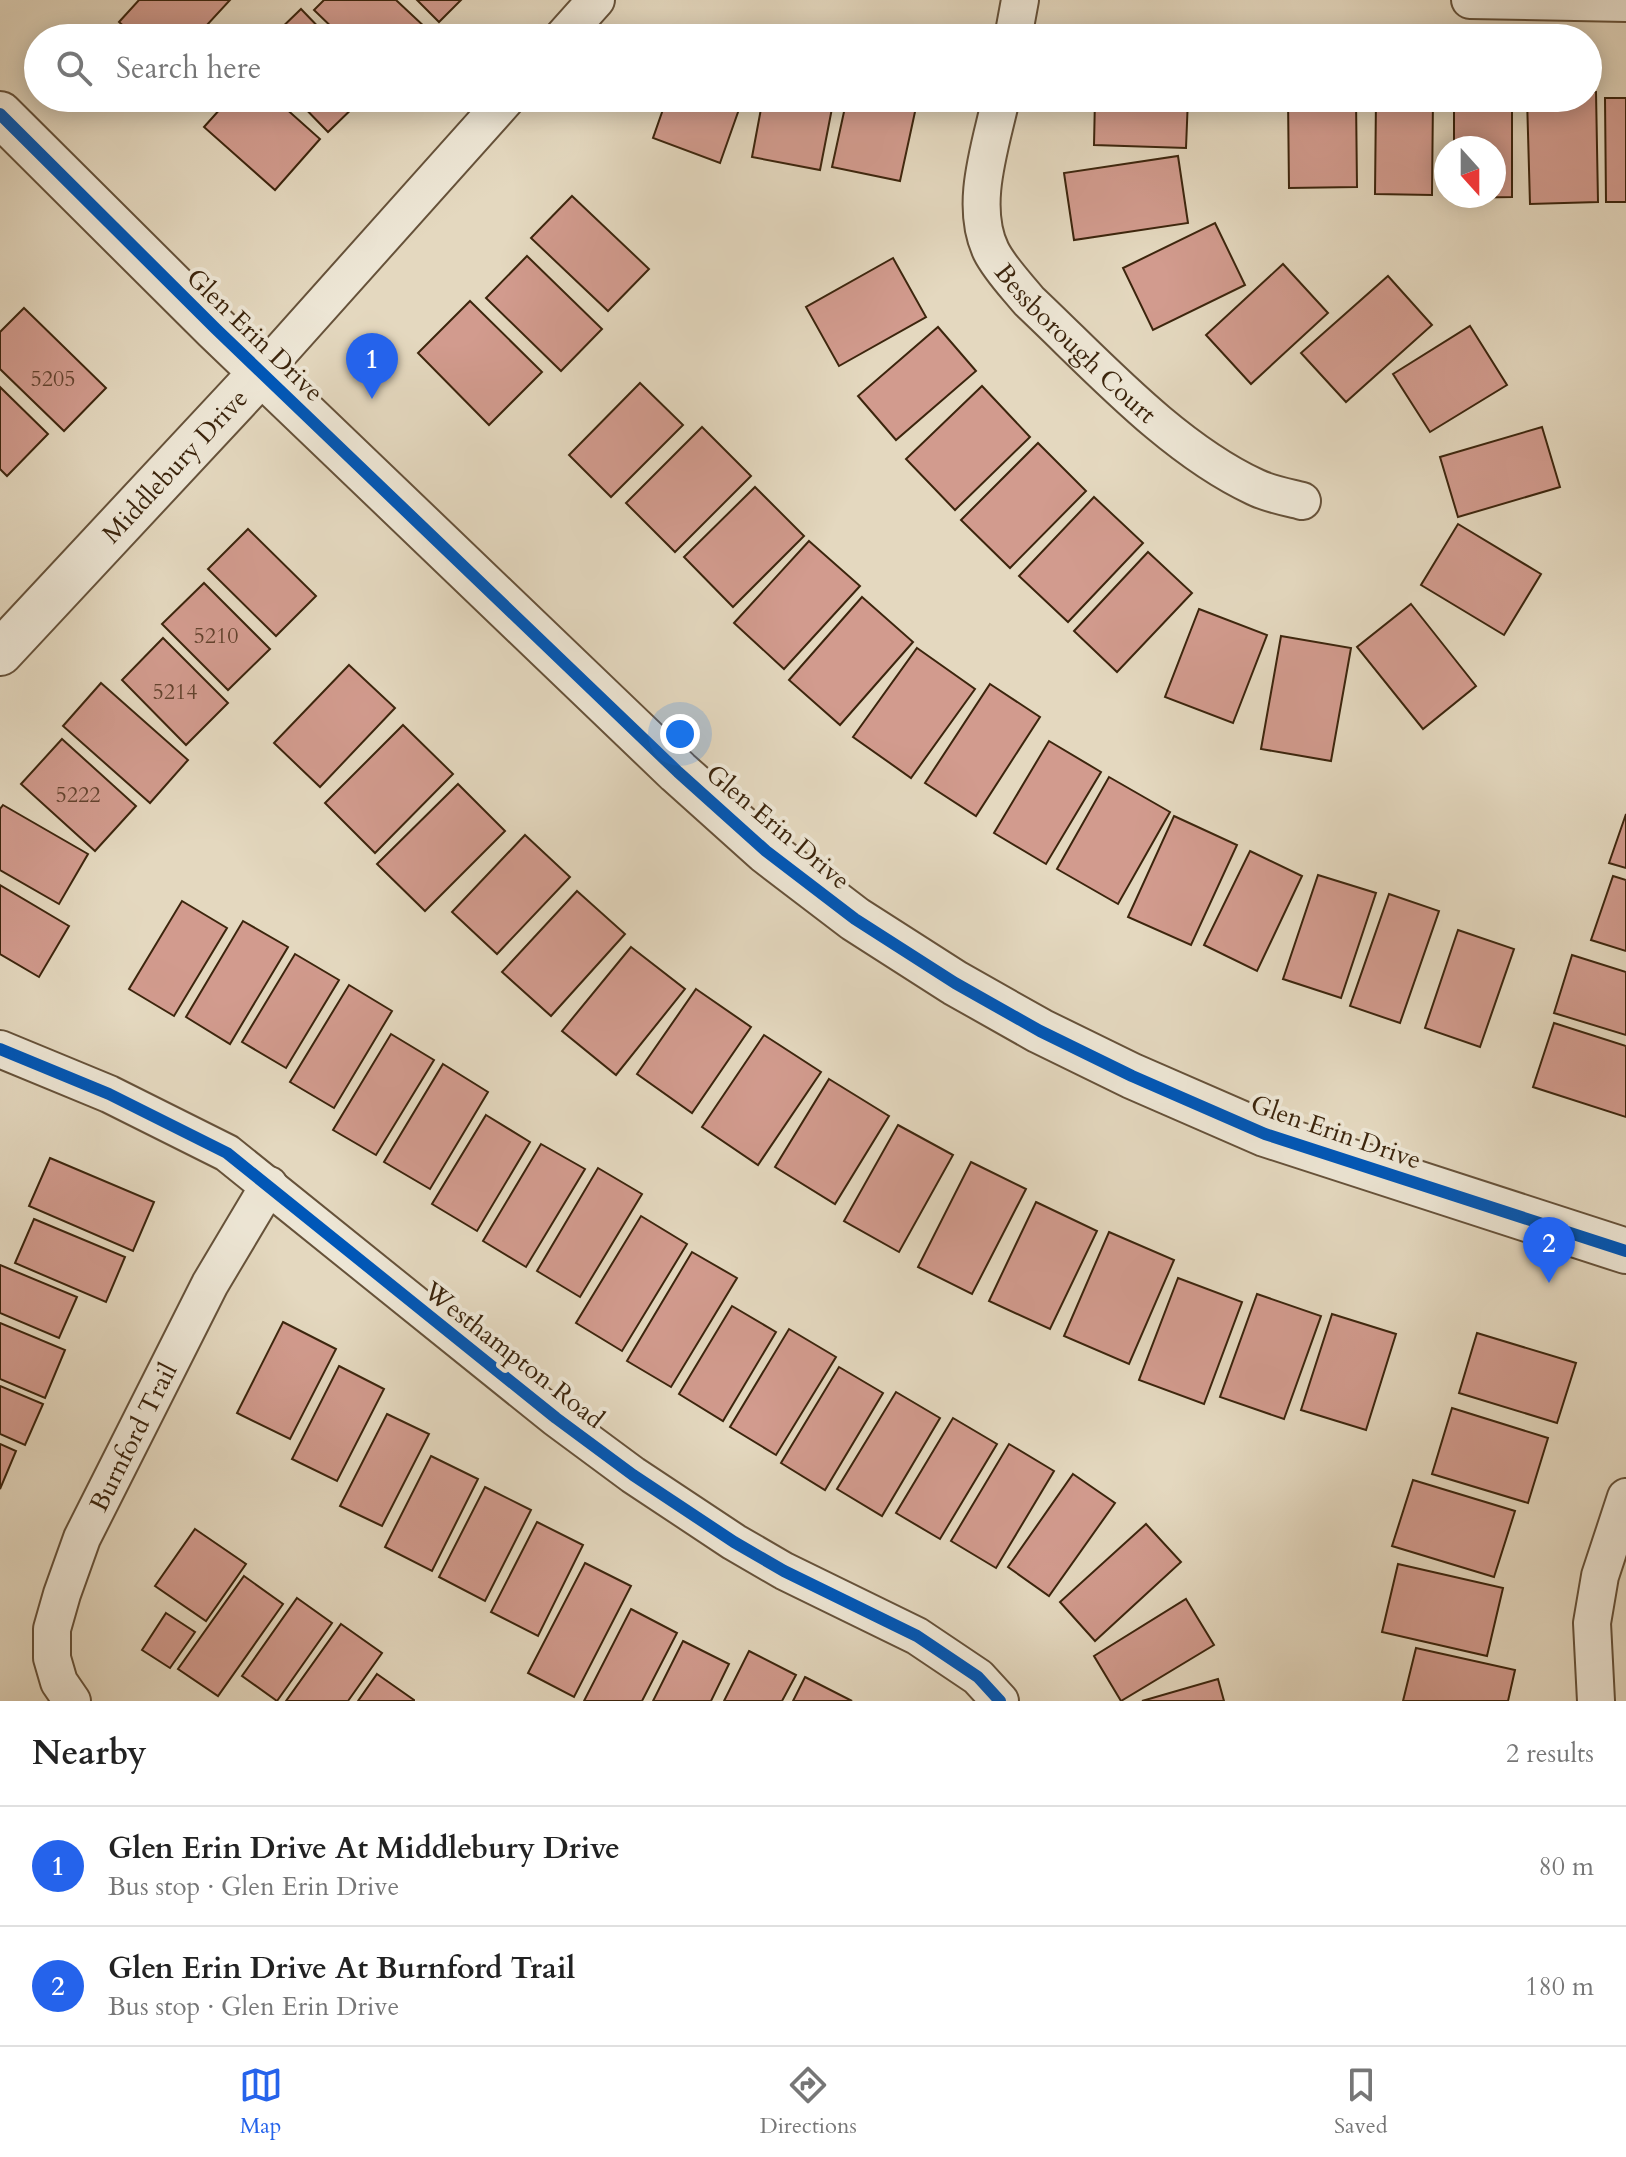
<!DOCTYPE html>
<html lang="en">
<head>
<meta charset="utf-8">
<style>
	body { margin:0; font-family:Cardo,serif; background:#f2f2f2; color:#222 }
	.compass { position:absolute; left:1434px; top:136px; width:72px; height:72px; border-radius:50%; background:#fff; box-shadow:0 4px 20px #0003; rotate:159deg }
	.you { position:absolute; left:680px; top:734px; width:28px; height:28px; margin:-20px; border:6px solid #fff; border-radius:50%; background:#1a73e8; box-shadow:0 0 0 12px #1a73e833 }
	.badge { display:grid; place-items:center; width:52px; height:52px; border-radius:50%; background:#2563eb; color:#fff; font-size:26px; font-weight:700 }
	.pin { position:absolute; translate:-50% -66px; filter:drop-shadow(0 2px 4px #0008) }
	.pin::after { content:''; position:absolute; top:42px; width:28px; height:24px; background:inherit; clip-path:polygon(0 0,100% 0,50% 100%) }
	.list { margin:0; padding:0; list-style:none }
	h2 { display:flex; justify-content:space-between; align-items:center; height:104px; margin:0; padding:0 32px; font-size:34px }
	h2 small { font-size:26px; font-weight:400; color:#767676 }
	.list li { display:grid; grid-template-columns:52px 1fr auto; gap:24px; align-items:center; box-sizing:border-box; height:120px; padding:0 32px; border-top:2px solid #e0e0e0 }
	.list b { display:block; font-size:30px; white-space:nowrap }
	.list p { margin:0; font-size:26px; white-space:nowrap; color:#767676 }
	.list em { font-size:26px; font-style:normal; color:#767676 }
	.icon { flex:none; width:44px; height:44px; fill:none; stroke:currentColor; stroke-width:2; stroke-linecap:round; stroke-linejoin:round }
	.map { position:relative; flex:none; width:1626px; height:1701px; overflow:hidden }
	.search { position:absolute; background:#fff; box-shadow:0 4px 20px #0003; left:24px; right:24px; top:24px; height:88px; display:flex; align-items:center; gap:20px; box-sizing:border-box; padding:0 28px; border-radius:44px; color:#767676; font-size:30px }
	.sheet { height:344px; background:#fff }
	nav { display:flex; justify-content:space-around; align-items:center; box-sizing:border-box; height:112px; border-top:2px solid #e0e0e0; background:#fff; font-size:22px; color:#767676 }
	nav a { display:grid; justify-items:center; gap:4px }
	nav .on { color:#2563eb }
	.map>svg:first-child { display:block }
	.building { fill:#d29b8e; stroke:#3c250d; stroke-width:2 }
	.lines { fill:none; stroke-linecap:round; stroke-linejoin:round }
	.minor-casing { stroke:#66523a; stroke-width:40 }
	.tertiary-casing { stroke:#66523a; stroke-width:48 }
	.minor { stroke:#ede6d5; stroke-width:36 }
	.tertiary { stroke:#ede6d5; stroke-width:44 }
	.cycleway-casing { stroke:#ede6d5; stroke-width:17 }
	.cycleway { stroke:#0057b8; stroke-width:12 }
	.labels { text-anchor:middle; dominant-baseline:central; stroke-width:8; stroke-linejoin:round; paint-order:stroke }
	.number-label { font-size:22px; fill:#62422d }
	.street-label { font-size:26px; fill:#3c250d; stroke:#ede6d5 }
</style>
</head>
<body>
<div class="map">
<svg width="1626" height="1701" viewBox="0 0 1626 1701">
	<rect width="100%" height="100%" fill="#e4d8bf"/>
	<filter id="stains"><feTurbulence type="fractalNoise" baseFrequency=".0025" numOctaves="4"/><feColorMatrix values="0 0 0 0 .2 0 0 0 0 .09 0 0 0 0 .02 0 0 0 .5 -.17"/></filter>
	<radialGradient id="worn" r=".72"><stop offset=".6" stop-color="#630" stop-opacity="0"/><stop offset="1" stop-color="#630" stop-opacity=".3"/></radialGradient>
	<g class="building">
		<path d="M139,0H230L195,38H137L119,22Z"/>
		<path d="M324,0H396L427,29L419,38H343L314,10Z"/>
		<path d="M417,0H461L439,22Z"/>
		<path d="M301,9L329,38H271Z"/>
		<path d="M1588,92H1596L1598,202L1530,204L1527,98H1588Z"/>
		<path d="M230,98H274L320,139L275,190L204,127Z"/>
		<path d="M295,98H363L328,132Z"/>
		<path d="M667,98H743L720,163L653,138Z"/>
		<path d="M763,98H834L820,170L752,157Z"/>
		<path d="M847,98H918L900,181L832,167Z"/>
		<path d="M1095,98H1188L1186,148L1094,145Z"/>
		<path d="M1288,98H1356L1357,187L1289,188Z"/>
		<path d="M1376,98H1433L1432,195L1375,194Z"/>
		<path d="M1454,98H1512V197L1455,198L1494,196V148H1454Z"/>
		<path d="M1605,98H1626V202H1606Z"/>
		<path d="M1178,156L1188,223L1074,240L1064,173Z"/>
		<path d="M572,196L649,269L608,311L531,238Z"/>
		<path d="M1215,223L1245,285L1153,330L1123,268Z"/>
		<path d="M527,256L602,329L561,371L486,298Z"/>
		<path d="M893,258L926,317L839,366L806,307Z"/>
		<path d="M1283,264L1328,313L1251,384L1206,335Z"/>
		<path d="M1388,276L1432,325L1346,402L1301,353Z"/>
		<path d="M470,301L542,372L489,425L418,353Z"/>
		<path d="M24,308L106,388L64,431L0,369V332Z"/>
		<path d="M1470,326L1507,385L1430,432L1393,374Z"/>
		<path d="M938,327L976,371L896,440L858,396Z"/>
		<path d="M640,383L683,425L611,497L569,455Z"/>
		<path d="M982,386L1030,437L955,510L906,459Z"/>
		<path d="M0,387L48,434L7,476L0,469Z"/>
		<path d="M702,427L751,476L675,552L626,503Z"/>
		<path d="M1542,427L1560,487L1458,517L1440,457Z"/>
		<path d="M1038,443L1086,491L1010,568L961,520Z"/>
		<path d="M755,487L804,536L733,607L684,557Z"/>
		<path d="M1094,497L1143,543L1068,622L1019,576Z"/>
		<path d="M1458,524L1541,574L1504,635L1421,585Z"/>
		<path d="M248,529L316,596L276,636L208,569Z"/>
		<path d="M809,541L860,586L784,669L734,623Z"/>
		<path d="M1148,552L1192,593L1117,672L1074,631Z"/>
		<path d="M204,583L270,649L228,690L162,624Z"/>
		<path d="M862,597L913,642L840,725L789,680Z"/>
		<path d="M1411,604L1476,686L1423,729L1357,647Z"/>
		<path d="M1199,609L1267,635L1233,723L1165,697Z"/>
		<path d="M1281,636L1351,648L1331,761L1261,749Z"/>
		<path d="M163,638L228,703L186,745L122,680Z"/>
		<path d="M917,648L975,689L911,778L853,737Z"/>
		<path d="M349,665L395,708L320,787L274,743Z"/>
		<path d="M101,683L188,760L150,803L63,726Z"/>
		<path d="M990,684L1040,717L976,816L925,783Z"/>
		<path d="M403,725L453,774L375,853L325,803Z"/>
		<path d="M62,739L136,806L95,851L21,784Z"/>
		<path d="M1049,741L1101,772L1046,864L994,833Z"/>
		<path d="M1109,777L1170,812L1118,904L1057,869Z"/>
		<path d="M458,784L505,831L425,911L377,864Z"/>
		<path d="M3,805L88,854L59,904L0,870V809Z"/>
		<path d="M1626,814V868L1609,863Z"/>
		<path d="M1174,816L1237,845L1191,945L1128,917Z"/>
		<path d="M525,835L570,877L497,954L452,912Z"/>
		<path d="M1250,851L1302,876L1257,971L1204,945Z"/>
		<path d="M1318,875L1376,893L1341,998L1283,979Z"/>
		<path d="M1613,876L1626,880V951L1591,940Z"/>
		<path d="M0,885L69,926L39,977L0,954Z"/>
		<path d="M577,891L625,934L551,1016L502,972Z"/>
		<path d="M1389,894L1439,911L1400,1023L1350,1006Z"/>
		<path d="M182,901L227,928L174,1016L129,989Z"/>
		<path d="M243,921L288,947L230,1044L186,1017Z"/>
		<path d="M1458,930L1514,949L1480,1047L1425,1028Z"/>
		<path d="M631,947L685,989L616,1075L562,1031Z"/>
		<path d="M295,954L339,980L286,1068L242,1042Z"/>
		<path d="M1572,955L1626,972V1035L1554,1013Z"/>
		<path d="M349,985L392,1011L334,1108L290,1082Z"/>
		<path d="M696,989L751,1027L692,1113L637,1074Z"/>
		<path d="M1554,1023L1626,1046V1117L1533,1087Z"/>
		<path d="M391,1034L434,1060L376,1155L333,1130Z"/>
		<path d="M764,1035L821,1072L758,1165L702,1127Z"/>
		<path d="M443,1064L488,1092L430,1189L384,1162Z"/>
		<path d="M829,1079L889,1116L835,1204L775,1167Z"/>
		<path d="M486,1115L530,1142L477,1231L432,1204Z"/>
		<path d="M898,1125L953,1155L899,1252L844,1221Z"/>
		<path d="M541,1144L585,1169L526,1267L483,1241Z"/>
		<path d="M50,1158L154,1202L133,1251L29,1206Z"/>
		<path d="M971,1162L1026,1189L972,1294L918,1267Z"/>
		<path d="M598,1168L642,1194L580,1297L537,1271Z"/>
		<path d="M1036,1202L1097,1231L1050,1329L989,1301Z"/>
		<path d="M641,1216L687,1244L622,1351L576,1323Z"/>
		<path d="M34,1219L125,1257L106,1302L15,1263Z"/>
		<path d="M1109,1232L1174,1260L1129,1364L1064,1336Z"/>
		<path d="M692,1252L737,1278L671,1387L627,1361Z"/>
		<path d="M0,1265L77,1297L59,1338L0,1313Z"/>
		<path d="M1178,1278L1242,1302L1204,1404L1139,1380Z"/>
		<path d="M1257,1294L1321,1316L1284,1419L1220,1397Z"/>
		<path d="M732,1306L776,1332L723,1421L679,1394Z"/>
		<path d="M1332,1314L1396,1334L1366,1430L1301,1410Z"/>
		<path d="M283,1322L336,1349L290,1439L237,1413Z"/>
		<path d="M0,1323L65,1350L45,1398L0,1379Z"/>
		<path d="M789,1329L836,1357L776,1455L730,1427Z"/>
		<path d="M1477,1333L1576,1363L1557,1423L1459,1393Z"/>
		<path d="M339,1366L384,1389L337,1481L292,1459Z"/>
		<path d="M839,1367L883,1393L825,1490L781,1463Z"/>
		<path d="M0,1386L43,1404L25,1445L0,1434Z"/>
		<path d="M896,1392L940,1418L882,1516L837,1489Z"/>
		<path d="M1452,1408L1548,1438L1528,1503L1432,1474Z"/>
		<path d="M387,1414L429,1434L382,1526L340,1506Z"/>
		<path d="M953,1418L997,1444L940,1539L896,1513Z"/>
		<path d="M0,1444L16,1451L0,1489Z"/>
		<path d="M1009,1444L1054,1471L996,1568L951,1541Z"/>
		<path d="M431,1456L478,1479L432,1571L385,1547Z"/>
		<path d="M1073,1474L1115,1503L1049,1596L1008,1567Z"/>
		<path d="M1413,1480L1515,1511L1494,1577L1392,1546Z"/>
		<path d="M485,1487L531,1510L485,1601L439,1577Z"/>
		<path d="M537,1522L583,1545L538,1636L491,1612Z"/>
		<path d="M1146,1524L1181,1562L1095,1641L1060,1602Z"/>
		<path d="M195,1529L246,1564L206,1621L155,1586Z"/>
		<path d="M585,1563L631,1586L574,1697L528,1673Z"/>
		<path d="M1398,1564L1503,1588L1487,1656L1382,1632Z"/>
		<path d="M244,1576L283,1604L218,1696L178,1669Z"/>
		<path d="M297,1598L332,1623L277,1701L242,1676Z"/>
		<path d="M1186,1599L1214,1645L1121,1701L1094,1656Z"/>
		<path d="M631,1609L677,1633L642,1701H584Z"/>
		<path d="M166,1613L195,1632L170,1668L142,1650Z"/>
		<path d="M341,1624L382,1653L348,1701H286Z"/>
		<path d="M683,1641L729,1664L711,1701H653Z"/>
		<path d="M1416,1648L1515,1670L1508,1701H1403Z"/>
		<path d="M749,1651L796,1675L782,1701H724Z"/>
		<path d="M377,1674L414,1700V1701H358Z"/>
		<path d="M805,1677L852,1701H793Z"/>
		<path d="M1218,1679L1224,1701H1142Z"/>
	</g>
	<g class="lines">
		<defs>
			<g id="minor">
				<path d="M1470,0L1626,3"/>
				<path d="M562,38L596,0"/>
				<path d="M1013,38L1020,0"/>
				<path id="s1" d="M1001,98C991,145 969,205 991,251C1000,269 1016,285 1029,301C1096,364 1171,448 1255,487C1269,494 1286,497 1302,501"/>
				<path d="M262,372L507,98"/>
				<path d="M0,1049L109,1094L227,1153L556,1418L633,1475L734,1542L784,1571L917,1636L978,1677L1000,1701"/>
				<path id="s2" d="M72,1701L59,1682L52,1658V1629L62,1594L82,1538L210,1284L269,1185"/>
				<path d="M1596,1701L1592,1623L1600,1576L1626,1497"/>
			</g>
			<g id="tertiary">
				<path d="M0,114L216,329L678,772L766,851L855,919L955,983L1040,1031L1132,1076L1265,1134L1626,1251"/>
				<path id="s3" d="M0,653L262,372"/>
			</g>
		</defs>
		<use href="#minor" class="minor-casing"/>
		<use href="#tertiary" class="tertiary-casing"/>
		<use href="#minor" class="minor"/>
		<use href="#tertiary" class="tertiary"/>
		<defs>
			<g id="cycleway">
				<path d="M0,114L216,329L678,772L766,851L855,919L955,983L1040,1031L1132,1076L1265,1134L1626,1251"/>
				<path d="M0,1049L109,1094L227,1153L556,1418L633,1475L734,1542L784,1571L917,1636L978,1677L1000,1701"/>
			</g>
		</defs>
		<use href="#cycleway" class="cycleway-casing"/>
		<use href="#cycleway" class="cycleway"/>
	</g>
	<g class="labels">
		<g class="number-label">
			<text x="53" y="379">5205</text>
			<text x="216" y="636">5210</text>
			<text x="175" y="692">5214</text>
			<text x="78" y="795">5222</text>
		</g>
		<g class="street-label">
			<text transform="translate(255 335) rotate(44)">Glen Erin Drive</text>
			<text stroke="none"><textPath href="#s1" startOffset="282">Bessborough Court</textPath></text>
			<text stroke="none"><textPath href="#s3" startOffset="256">Middlebury Drive</textPath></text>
			<text transform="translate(778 827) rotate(40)">Glen Erin Drive</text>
			<text transform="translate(1336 1132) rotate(19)">Glen Erin Drive</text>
			<text transform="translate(514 1355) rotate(38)">Westhampton Road</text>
			<text stroke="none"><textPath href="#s2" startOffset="286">Burnford Trail</textPath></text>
		</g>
	</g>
	<rect width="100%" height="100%" filter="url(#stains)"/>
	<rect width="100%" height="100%" fill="url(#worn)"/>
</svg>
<svg class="compass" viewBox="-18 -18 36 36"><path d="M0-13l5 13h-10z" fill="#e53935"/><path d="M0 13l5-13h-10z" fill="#767676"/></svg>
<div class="you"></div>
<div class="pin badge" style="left:372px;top:399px">1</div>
<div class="pin badge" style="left:1549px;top:1283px">2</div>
<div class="search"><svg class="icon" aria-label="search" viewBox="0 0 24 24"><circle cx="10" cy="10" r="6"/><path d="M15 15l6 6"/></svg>Search here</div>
</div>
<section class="sheet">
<h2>Nearby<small>2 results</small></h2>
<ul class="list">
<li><span class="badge">1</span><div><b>Glen Erin Drive At Middlebury Drive</b><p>Bus stop · Glen Erin Drive</p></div><em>80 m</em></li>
<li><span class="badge">2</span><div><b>Glen Erin Drive At Burnford Trail</b><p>Bus stop · Glen Erin Drive</p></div><em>180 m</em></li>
</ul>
</section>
<nav>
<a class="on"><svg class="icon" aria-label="map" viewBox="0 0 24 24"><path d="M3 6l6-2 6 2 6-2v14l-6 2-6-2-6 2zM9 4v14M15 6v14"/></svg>Map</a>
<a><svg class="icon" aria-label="directions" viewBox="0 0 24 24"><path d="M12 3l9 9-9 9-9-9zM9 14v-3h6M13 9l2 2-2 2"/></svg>Directions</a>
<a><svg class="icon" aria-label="saved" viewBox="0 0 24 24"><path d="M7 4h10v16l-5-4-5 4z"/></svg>Saved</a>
</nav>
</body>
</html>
